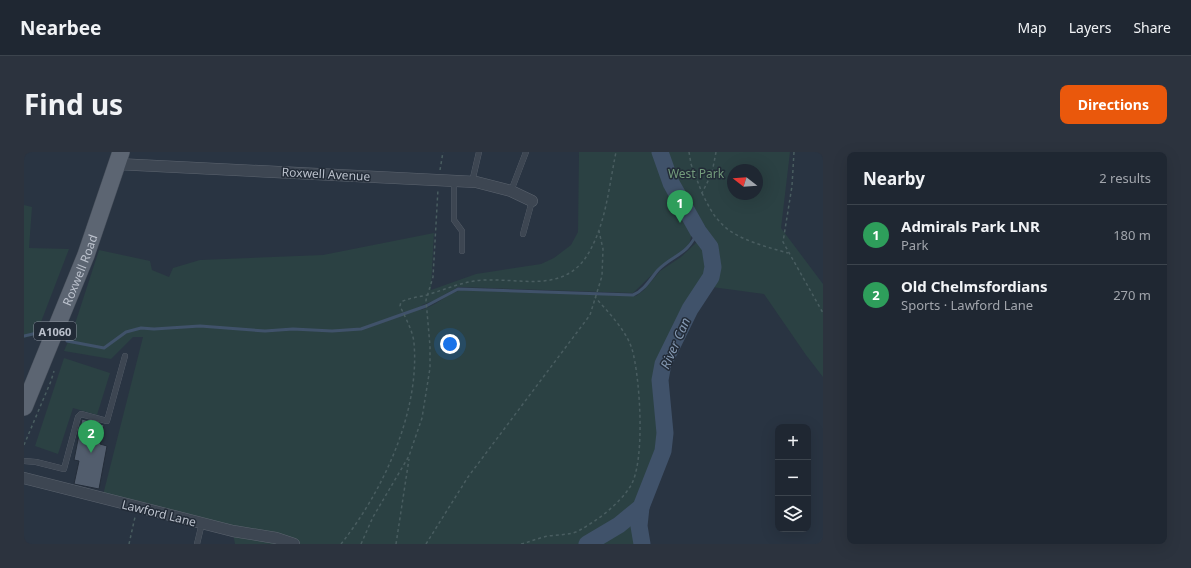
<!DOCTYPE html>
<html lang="en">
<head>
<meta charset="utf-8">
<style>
	body { margin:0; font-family:"Noto Sans",sans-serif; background:#2c333e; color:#f1f3f6 }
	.controls { position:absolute; right:12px; bottom:12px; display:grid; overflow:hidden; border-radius:8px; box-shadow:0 4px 16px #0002 }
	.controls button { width:36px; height:36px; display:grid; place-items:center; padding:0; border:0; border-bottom:1px solid #3c444d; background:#1f2732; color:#f1f3f6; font:20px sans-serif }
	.compass { position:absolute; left:703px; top:12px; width:36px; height:36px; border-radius:50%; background:#1f2732; box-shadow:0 4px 16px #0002; rotate:287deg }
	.you { position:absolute; left:426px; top:192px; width:14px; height:14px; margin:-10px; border:3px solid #fff; border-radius:50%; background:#1a73e8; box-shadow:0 0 0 6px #1a73e833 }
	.badge { display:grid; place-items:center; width:26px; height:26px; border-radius:50%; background:#ea580c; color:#fff; font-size:13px; font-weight:700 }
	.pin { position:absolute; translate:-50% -33px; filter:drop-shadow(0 1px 2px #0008) }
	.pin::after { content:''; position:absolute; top:21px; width:14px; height:12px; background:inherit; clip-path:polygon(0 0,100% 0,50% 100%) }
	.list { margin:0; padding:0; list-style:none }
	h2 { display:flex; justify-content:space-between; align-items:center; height:52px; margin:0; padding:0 16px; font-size:17px }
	h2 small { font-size:13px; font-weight:400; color:#a1a5ac }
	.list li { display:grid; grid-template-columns:26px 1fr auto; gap:12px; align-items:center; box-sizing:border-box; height:60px; padding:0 16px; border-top:1px solid #3c444d }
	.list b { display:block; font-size:15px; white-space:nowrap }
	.list p { margin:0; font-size:13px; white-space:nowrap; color:#a1a5ac }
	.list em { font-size:13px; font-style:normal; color:#a1a5ac }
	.icon { flex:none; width:22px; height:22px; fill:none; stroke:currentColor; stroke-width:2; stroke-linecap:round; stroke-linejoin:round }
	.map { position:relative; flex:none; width:799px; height:392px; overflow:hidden; border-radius:8px }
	header { display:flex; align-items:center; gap:24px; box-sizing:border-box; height:56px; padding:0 20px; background:#1f2732; border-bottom:1px solid #3c444d }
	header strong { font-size:19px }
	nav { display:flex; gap:22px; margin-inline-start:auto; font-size:14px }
	.intro { display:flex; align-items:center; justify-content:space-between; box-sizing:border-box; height:96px; padding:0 24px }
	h1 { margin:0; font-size:28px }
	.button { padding:10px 18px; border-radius:8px; background:#ea580c; color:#fff; font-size:14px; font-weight:700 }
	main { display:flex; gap:24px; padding:0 24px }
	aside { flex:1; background:#1f2732; border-radius:8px; box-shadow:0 4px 16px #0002 }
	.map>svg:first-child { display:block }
	.green { fill:#2b4143; fill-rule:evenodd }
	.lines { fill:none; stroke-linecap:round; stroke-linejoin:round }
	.stream { stroke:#40526a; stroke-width:3 }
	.river { stroke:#40526a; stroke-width:17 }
	.building { fill:#525d6d; stroke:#242d39 }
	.service-casing { stroke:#5c646f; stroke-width:6 }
	.minor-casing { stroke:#5c646f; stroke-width:12 }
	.primary-casing { stroke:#474f5b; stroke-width:18 }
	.path { stroke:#495d60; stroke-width:1.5; stroke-dasharray:3 3; stroke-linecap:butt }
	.service { stroke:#3d4652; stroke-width:5.5 }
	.minor { stroke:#3d4652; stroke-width:11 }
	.primary { stroke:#5c6572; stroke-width:17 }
	.labels { text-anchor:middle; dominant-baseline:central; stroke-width:3; stroke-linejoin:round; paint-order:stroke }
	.shield { fill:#222b37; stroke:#8d949f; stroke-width:1 }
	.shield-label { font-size:11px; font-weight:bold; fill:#bbc1cc }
	.park-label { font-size:12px; fill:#739b7c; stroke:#222b37 }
	.street-label { font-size:12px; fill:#bbc1cc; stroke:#222b37 }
	.water-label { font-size:13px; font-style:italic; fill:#8498b1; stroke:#222b37 }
</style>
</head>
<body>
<header>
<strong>Nearbee</strong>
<nav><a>Map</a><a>Layers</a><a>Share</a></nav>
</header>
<div class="intro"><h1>Find us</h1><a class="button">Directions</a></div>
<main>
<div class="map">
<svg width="799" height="392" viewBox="0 0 799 392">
	<rect width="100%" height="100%" fill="#293442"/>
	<g class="green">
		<path d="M555,0H766L757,76L799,132V225L782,203L740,142L688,135C672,158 655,182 646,209C637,238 650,267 644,296C639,322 621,345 619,371C618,378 622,386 624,392H211L208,375L79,343L119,185H109L87,207L40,199L49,178L75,98L126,109L128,118L145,125L149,116L176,108L299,103L410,81L407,138L452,122L517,112L530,106L547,93L554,80ZM709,18H733V42H709ZM678,76C692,94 702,113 688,135L677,129C685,114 685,102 675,88L657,105L636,119L620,138L612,144L438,138C423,141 412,154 397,158L398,153L409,149L434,135L609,141L635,116L665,93L668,81Z"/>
		<path d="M0,53L8,55L5,96L45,97L12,183L0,186Z"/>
		<path d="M40,206L86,221L73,263L49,256L34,302L11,294Z"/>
	</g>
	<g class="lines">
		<g class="stream">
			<path d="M0,184L13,181"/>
			<path d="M43,189L80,196L102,180L117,176L130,177L176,174L241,179L269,177L308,179L337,177L402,154L434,137L609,143C620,139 627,126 634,118C650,102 663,104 674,79"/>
		</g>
		<g class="river">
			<path d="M617,355L615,374L618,392"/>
			<path d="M563,392L595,373L617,355L639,299L641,281L636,228L639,212L666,157L687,125L689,115L686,95L674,79L647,31L636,0"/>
		</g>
	</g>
	<path class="building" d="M58,267L80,273L76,292L83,294L75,337L50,332L55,309L50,308Z"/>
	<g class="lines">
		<defs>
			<g id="service">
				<path d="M430,29V68L438,79V99"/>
				<path d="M448,30L455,0"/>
				<path d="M487,39L502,0"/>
				<path d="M499,82L508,49"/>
				<path d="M0,309L12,310L40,317L54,265L57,262L83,269L101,204"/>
				<path d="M173,392L178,371"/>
			</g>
			<g id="minor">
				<path d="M93,12L452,30L487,39L508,49"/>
				<path d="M0,326L209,379L252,386L270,392"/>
			</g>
			<g id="primary">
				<path id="s1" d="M0,255L62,103L97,0"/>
			</g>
		</defs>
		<use href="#service" class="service-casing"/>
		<use href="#minor" class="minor-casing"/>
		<use href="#primary" class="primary-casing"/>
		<g class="path">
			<path d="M665,0L667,12L678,41L688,21L692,0"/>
			<path d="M770,0L768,34L759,90L799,161"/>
			<path d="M416,18L419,0"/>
			<path d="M678,41C683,51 688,62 696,70C710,87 743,95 764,101"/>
			<path d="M0,293L27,229L30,219"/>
			<path d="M105,392L111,365"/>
			<path d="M317,392C359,339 396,260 390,191C389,179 381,165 376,154L377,150C385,146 394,145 403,143C419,138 433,132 450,129C490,123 538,145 564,102C582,72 585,34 592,0"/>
			<path d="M337,392L349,365L385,304L398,266L406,216V194L402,148L409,125L414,37"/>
			<path d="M372,392L385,307"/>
			<path d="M402,392L444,325L566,163L578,124L579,97L575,79"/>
			<path d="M497,392C505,390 512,387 520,385C531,382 546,384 556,378C574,368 594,353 606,335C622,311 616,224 608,197C602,178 584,160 571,145"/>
		</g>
		<use href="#service" class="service"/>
		<use href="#minor" class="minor"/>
		<use href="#primary" class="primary"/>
	</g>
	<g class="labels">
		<rect class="shield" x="10" y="170" width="42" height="18" rx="3"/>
		<g class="shield-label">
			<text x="31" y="179">A1060</text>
		</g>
		<g class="park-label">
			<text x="672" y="21">West Park</text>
		</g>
		<g class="street-label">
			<text transform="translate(302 22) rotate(3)">Roxwell Avenue</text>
			<text stroke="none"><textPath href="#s1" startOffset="148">Roxwell Road</textPath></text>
			<text transform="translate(135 361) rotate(14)">Lawford Lane</text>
		</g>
		<g class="water-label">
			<text transform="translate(651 191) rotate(-66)">River Can</text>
		</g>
	</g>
</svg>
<div class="controls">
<button>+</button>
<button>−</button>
<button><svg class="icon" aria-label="layers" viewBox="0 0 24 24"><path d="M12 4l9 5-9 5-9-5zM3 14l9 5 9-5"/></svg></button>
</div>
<svg class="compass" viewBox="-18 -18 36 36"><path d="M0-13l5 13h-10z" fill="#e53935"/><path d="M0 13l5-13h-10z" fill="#a1a5ac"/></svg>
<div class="you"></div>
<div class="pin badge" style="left:656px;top:71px;background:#2e9e5b">1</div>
<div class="pin badge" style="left:67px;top:301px;background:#2e9e5b">2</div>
</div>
<aside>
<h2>Nearby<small>2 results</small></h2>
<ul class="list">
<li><span class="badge" style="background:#2e9e5b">1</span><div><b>Admirals Park LNR</b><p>Park</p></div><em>180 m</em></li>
<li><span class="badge" style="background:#2e9e5b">2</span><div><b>Old Chelmsfordians</b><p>Sports · Lawford Lane</p></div><em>270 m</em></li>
</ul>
</aside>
</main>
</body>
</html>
